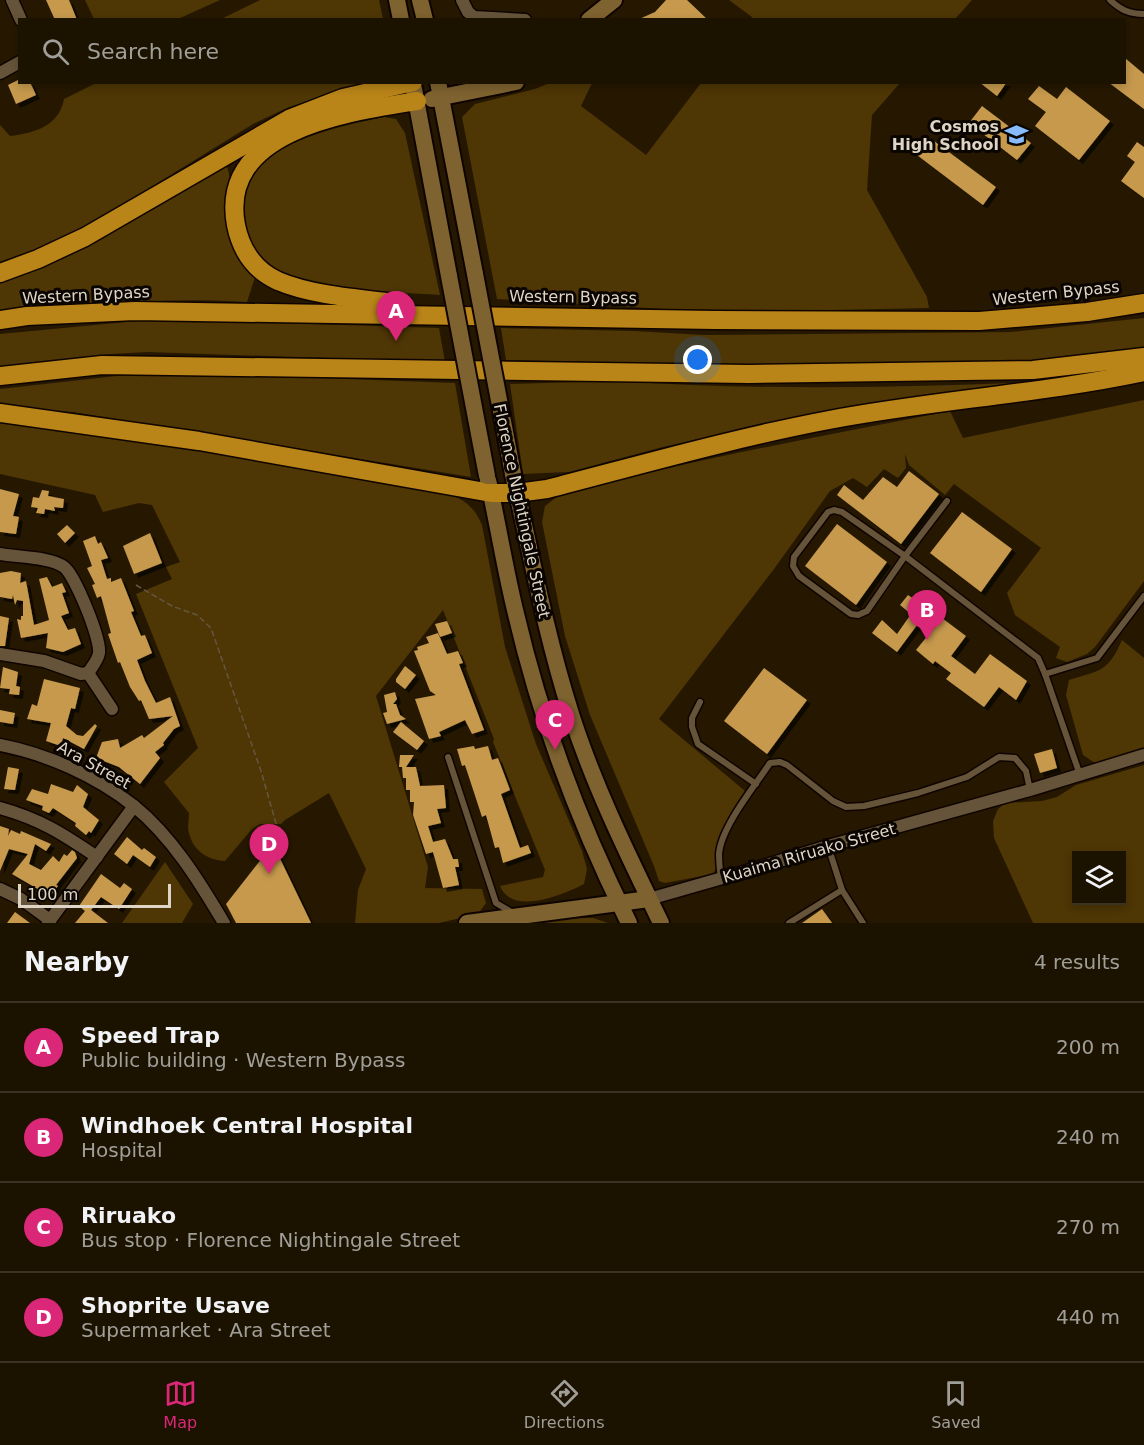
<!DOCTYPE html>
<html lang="en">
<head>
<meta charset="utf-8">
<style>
	body { margin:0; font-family:"DejaVu Sans",sans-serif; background:#251b0a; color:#f1f3f6 }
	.controls { position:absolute; right:18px; bottom:18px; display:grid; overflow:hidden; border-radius:0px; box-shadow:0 3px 9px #0003 }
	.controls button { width:54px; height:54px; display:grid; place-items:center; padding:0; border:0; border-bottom:2px solid #3a3222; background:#1c1200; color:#f1f3f6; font:30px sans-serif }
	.scale { position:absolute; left:18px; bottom:15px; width:153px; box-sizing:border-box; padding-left:6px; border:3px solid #ded5c6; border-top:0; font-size:16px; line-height:21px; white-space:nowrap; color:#ded5c6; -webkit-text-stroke:4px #0a0500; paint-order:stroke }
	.you { position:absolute; left:698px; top:360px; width:21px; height:21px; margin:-15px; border:4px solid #fff; border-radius:50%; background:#1a73e8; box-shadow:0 0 0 9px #1a73e833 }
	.badge { display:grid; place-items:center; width:39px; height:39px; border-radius:50%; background:#db2777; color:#fff; font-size:20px; font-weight:700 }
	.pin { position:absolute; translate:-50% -50px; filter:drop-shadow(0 2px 3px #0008) }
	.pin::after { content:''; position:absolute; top:32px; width:21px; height:18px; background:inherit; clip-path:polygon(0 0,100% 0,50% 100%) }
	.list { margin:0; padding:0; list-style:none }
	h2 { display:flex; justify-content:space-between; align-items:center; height:78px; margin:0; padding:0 24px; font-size:26px }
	h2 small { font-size:20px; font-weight:400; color:#a09e99 }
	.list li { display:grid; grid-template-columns:39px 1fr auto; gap:18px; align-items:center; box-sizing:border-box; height:90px; padding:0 24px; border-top:2px solid #3a3222 }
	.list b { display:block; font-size:22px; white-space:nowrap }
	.list p { margin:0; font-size:20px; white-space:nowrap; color:#a09e99 }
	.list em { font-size:20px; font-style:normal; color:#a09e99 }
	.icon { flex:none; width:33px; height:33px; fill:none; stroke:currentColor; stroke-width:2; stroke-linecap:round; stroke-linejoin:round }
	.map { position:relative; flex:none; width:1144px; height:923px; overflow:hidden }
	.search { position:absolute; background:#1c1200; box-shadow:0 3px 9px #0003; left:18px; right:18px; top:18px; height:66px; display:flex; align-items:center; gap:15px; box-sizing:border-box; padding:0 21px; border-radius:0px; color:#a09e99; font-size:22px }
	.sheet { height:438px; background:#1c1200 }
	nav { display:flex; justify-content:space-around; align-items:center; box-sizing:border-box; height:84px; border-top:2px solid #3a3222; background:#1c1200; font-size:16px; color:#a09e99 }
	nav a { display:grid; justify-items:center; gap:3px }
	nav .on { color:#db2777 }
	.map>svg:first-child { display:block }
	.green { fill:#4e3605; fill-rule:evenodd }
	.building { fill:#c6994d; filter:url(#shadow) }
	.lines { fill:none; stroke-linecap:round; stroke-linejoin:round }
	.lane-casing { stroke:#0f0400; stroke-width:9 }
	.street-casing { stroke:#0f0400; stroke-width:15 }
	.secondary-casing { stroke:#0f0400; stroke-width:20 }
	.highway-casing { stroke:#0f0400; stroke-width:21 }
	.path { stroke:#645742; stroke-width:1.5; stroke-dasharray:6 3; stroke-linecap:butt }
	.lane { stroke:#655439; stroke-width:6 }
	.street { stroke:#655439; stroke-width:12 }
	.secondary { stroke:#7e622f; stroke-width:16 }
	.highway { stroke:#b98418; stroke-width:18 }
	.secondary-bridge-casing { stroke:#0f0400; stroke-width:20; stroke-linecap:butt }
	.secondary-bridge { stroke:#7e622f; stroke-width:16 }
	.labels { text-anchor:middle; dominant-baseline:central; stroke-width:6; stroke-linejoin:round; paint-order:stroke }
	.poi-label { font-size:16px; font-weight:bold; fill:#ded5c6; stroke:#0a0500; text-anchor:end }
	.street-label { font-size:16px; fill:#ded5c6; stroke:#0a0500 }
</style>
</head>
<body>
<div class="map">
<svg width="1144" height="923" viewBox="0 0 1144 923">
	<defs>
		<filter id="shadow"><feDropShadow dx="4" dy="4" stdDeviation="0" flood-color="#0009"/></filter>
	</defs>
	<rect width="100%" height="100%" fill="#261800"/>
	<g class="green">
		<path d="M85,0H220L178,19H94Z"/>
		<path d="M260,0H379L383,19H221Z"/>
		<path d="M729,0H972L955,19L751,20L752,17Z"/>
		<path d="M552,82L592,83L581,106L646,155L701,83H900L872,115L867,190L927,297L929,308L783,311L665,309L497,299L462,117L475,104L535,89Z"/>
		<path d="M96,83H379L339,91L289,107L253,124L93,223L0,265V125L10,136C35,133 59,126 64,99Z"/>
		<path d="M384,117L396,119L405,133L440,295C385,291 324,294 274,269C259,262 247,241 243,226C224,149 331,128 384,117Z"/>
		<path d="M226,165C235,181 223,203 226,222C229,243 244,260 255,277L247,302C164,296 83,306 0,312V281Z"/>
		<path d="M1144,318V350L1049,362L718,368L638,363L506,360L501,328L634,331L704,335L1011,332Z"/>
		<path d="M180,320L439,328L445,362L148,352L111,354L0,367V334L137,321Z"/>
		<path d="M143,373L214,374L455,383L471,477L73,412L0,408V389Z"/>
		<path d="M618,381C749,390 880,388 1012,383L1011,389L744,429L663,447L569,472L523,474L510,384Z"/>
		<path d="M1144,400V581L1095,647L1087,654L1067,662L1056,658L1060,647L1015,615L1007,593L1041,548L954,484L945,495L909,465L905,454L906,468L898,478L884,469L867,487L853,478L830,491L774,569L659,719L745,791L719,835L716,868L713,874L665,883L659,881L654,866L590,715L565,636L542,522L545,506L558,496C687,460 819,437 950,411L963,438Z"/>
		<path d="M0,423L29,424L145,440L450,494C466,501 475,508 482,525L505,647L536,744L582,851L587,869L584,884C563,895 512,916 500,886L543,877L545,870L493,742L494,739L443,610L376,696L428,867L425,888L482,889L486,903L478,914L439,923H355L358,890L366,869L329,793L285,820L281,824H260L252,829L225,861C208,860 193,851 189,833C187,828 189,819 189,813L164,782L198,748L136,594L172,579L166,567L180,562L152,505L139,503L103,512L95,495L0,474Z"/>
		<path d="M1122,640L1144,658V749L1098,765L1083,755L1066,695L1069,680C1101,670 1108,672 1122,640Z"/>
		<path d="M1144,765V923H1033L994,838L993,821L998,809L1005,803L1042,801L1057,797L1076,785ZM1076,856H1122V900H1076Z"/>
		<path d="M165,862L193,904L182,923H122Z"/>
		<path d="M577,918H593L608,923H536L539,920Z"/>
	</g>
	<g class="building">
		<path d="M46,0H69L77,20H55Z"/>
		<path d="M666,0H687L708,20H637L655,12Z"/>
		<path d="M1125,58L1144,74V109L1108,82H1125Z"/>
		<path d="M20,79V82H30L36,95L16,104L8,85Z"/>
		<path d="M979,82H1007L997,96Z"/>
		<path d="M1039,86L1057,99L1066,87L1110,121L1079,160L1035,126L1046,112L1028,99Z"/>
		<path d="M982,106L1031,143L1017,160L969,123Z"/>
		<path d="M930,138L996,187L983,205L917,155Z"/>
		<path d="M1137,142L1144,147V198L1121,181L1135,162L1127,156Z"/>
		<path d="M909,471L939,494L901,544L837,495L844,485L863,500L883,477L897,487Z"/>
		<path d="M0,489L19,494L13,516L19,517L16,534L0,532Z"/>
		<path d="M42,490L49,491L48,496L64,499L63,508L54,507L55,511L45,509L44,514L36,513L38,508L31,507L33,497L39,498Z"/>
		<path d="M962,512L1012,549L981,592L930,553Z"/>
		<path d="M837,524L887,562L856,605L805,566Z"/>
		<path d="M67,525L75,533L65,543L57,534Z"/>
		<path d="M150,533L162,563L134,574L123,546Z"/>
		<path d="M95,536L98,544L101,542L108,558L101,560L107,579L111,578V582L121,578L134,611L131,612L141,636L145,635L152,653L137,660L145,681L156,703L170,697L180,726L174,729L163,743L164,745L155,752L160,758L140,784L119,767L96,758L102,742L118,739L120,748L142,735L144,738L173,716L149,719L141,700L139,701L130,687L120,662L118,663L108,634L111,633L101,596L97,598L92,585L95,584L87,568L92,566L83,541Z"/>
		<path d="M11,571L21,573L20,583L26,581L34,625L49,620L39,579L47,577L52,587L62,583L66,592L62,593L69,613L61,616L68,630L75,628L81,644L63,652L46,648L48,633L21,638L17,619L21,620V616H23V601L17,600L15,605L13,595L12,599L0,597V573Z"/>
		<path d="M908,595L929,609L897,652L872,633L882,620L897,634L911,614L900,605Z"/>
		<path d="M0,616L9,618L5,646H0Z"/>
		<path d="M942,618L966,636L951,656L975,674L990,654L1027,681L1016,700L999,687L984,707L946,679L951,673L935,661L933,664L916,650Z"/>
		<path d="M447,621L452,633L440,637L435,624Z"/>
		<path d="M438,633L447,654L458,651L463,663L459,664L484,730L472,734L465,720L439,732L441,736L429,739L415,699L436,695L430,691L414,651L418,650L417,647L429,643L426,637Z"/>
		<path d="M405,666L416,675L405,689L396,682V679Z"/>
		<path d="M3,667L18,672L16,686L20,687L19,695L9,694L10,689L0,688Z"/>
		<path d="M764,668L807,700L767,754L724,721Z"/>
		<path d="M44,679L80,688L75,709L71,708L66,726L77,735L83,736L95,724L97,726L84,749L63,738L61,746L46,741L51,723L27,719L32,704L37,706Z"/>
		<path d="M395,692L397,699L393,704H396L400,715L406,719L387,724L383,713L387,712L384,695Z"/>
		<path d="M0,710L15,713L13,724L0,722Z"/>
		<path d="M401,722L424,741L417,750L393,732Z"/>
		<path d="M474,746L475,749L488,746L492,760L498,758L510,790L501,794L520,848L528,845L531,853L503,863L499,847L495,848L486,815L482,817L465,765L462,766L457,749Z"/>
		<path d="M1052,749L1057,768L1040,773L1034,754Z"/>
		<path d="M400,755H414L406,767H416L420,786L444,785L446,808L437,809L441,823L428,826L433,842L445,839L453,859H458L459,867H455L459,885L443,888L433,852L426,854L413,815L414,802H410V790H406V778H403L402,767H399Z"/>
		<path d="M8,767L19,769L15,790L4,789Z"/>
		<path d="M51,784L73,792L77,785L88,794L83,807L99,820L91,833L89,831L86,835L75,826L76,823L53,808L49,813L42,810L43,806L26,800L32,789L48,794Z"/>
		<path d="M0,826L9,829L8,836L11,830L20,834L21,831L51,844L46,851L35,844L29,864L41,870L53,856L59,862L64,854L67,856L72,850L75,852L77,858L56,885L58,886L50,896L12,874L28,854L9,849L0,871Z"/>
		<path d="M127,837L142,850L144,848L156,857L150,867L133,855L127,864L114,854Z"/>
		<path d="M273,844L311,923H236L226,904Z"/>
		<path d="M101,874L120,888L124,883L132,889L119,909L101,897L91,910L108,923H75L85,911L79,906Z"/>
		<path d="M822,909L832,923H802Z"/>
		<path d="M15,912L30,923H7Z"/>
	</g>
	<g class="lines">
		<defs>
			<g id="lane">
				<path d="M1110,0C1121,10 1129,14 1144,14"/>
				<path d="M947,501L905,556L867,611L858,615L851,614L799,576L793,566L794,557L828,512L834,510L842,512L905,556L1038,658L1045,674L1097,658L1144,596"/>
				<path d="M1045,674L1080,775"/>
				<path d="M700,702L692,718V727L698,744L756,784"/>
				<path d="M448,757L496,903L513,913"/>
				<path d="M828,846L842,890L863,923"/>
				<path d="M721,878C720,871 719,862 719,854C721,827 754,787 770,763L780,762L787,765L833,801L846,807L864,806L918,793L967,777L999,757L1015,758L1026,771L1030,790"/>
				<path d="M789,923L842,890"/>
			</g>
			<g id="street">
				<path d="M12,0L21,20"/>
				<path d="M462,0L468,12L474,17L525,20"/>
				<path d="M0,73L20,62"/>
				<path d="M0,554C16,557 52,557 64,567C75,575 101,639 99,653C98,660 92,667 88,673"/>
				<path d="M0,654L44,661L81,674L88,673"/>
				<path d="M88,673L112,709"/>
				<path d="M0,745C47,754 96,776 134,806C172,837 199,881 224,923"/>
				<path d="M0,808C40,819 63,834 97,857"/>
				<path d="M0,889L21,899L50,920"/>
				<path d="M649,899L747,871L828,846L1030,790L1144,755"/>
				<path d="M48,923L134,806"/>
			</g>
			<g id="secondary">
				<path d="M397,0L401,20"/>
				<path d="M420,0L425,20"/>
				<path d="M589,20L614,0"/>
				<path d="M438,82L475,274"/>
				<path d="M414,89L449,276"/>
				<path d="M432,99L516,82"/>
				<path d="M513,474C531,555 546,635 571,714C594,786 628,855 661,923"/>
				<path d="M488,480C498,524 505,570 516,614C541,721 580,825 629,923"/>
				<path d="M467,923L649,899"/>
			</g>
			<g id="highway">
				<path d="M0,273L38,259L85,237L289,119L343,98L413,82"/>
				<path d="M403,304C364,299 313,296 278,281C254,270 241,250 236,225C218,129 350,112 417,101"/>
				<path d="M0,320L27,316L135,311L715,320L979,321L1087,312L1144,303"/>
				<path d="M0,376L102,365L749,374L1033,370L1144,357"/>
				<path d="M0,413L199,441L491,493H517L547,489C640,465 734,438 829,420C934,400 1040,394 1144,372"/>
			</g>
		</defs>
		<use href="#lane" class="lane-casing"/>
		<use href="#street" class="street-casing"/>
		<use href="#secondary" class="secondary-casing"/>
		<use href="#highway" class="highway-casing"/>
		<path class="path" d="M136,585L172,606L197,615L211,628L261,771L279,834"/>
		<use href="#lane" class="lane"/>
		<use href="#street" class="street"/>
		<use href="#secondary" class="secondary"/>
		<use href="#highway" class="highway"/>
		<defs>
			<g id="secondary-bridge">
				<path d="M475,274L513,474"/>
				<path d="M449,276L487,476"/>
			</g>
		</defs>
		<use href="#secondary-bridge" class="secondary-bridge-casing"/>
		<use href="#secondary-bridge" class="secondary-bridge"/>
	</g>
	<defs>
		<symbol id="school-bare" viewBox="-9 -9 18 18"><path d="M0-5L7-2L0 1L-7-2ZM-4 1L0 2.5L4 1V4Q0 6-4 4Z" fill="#87bbfb" stroke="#0a0500" stroke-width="2.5" paint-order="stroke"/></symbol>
	</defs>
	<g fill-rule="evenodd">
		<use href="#school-bare" x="1000" y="118" width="33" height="33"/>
	</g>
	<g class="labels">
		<g class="poi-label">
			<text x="999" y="126">Cosmos<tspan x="999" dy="18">High School</tspan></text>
		</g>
		<g class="street-label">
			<text transform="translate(1056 293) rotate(-6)">Western Bypass</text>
			<text transform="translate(86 295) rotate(-3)">Western Bypass</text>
			<text transform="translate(573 297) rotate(1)">Western Bypass</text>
			<text transform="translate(522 511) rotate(78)">Florence Nightingale Street</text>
			<text transform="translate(94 765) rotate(29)">Ara Street</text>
			<text transform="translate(809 853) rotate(-16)">Kuaima Riruako Street</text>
		</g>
	</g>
</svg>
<div class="controls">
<button><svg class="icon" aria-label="layers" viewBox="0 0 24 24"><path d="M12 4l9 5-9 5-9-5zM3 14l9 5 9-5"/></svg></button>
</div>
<div class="scale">100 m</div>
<div class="you"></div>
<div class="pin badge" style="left:396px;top:341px">A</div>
<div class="pin badge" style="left:927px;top:640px">B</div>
<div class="pin badge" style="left:555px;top:750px">C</div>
<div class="pin badge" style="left:269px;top:874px">D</div>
<div class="search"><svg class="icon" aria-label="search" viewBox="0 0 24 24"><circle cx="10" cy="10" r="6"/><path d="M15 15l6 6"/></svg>Search here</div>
</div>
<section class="sheet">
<h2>Nearby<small>4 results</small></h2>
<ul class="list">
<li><span class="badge">A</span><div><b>Speed Trap</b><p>Public building · Western Bypass</p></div><em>200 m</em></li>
<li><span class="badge">B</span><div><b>Windhoek Central Hospital</b><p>Hospital</p></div><em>240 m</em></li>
<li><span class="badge">C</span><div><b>Riruako</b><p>Bus stop · Florence Nightingale Street</p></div><em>270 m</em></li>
<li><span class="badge">D</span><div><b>Shoprite Usave</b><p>Supermarket · Ara Street</p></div><em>440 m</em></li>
</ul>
</section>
<nav>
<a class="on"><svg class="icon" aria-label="map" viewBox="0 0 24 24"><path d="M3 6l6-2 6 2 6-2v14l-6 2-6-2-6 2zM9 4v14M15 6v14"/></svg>Map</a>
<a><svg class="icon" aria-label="directions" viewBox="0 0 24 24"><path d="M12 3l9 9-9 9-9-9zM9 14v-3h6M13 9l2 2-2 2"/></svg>Directions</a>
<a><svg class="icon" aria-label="saved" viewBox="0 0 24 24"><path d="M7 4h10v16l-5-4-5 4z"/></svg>Saved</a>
</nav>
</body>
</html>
